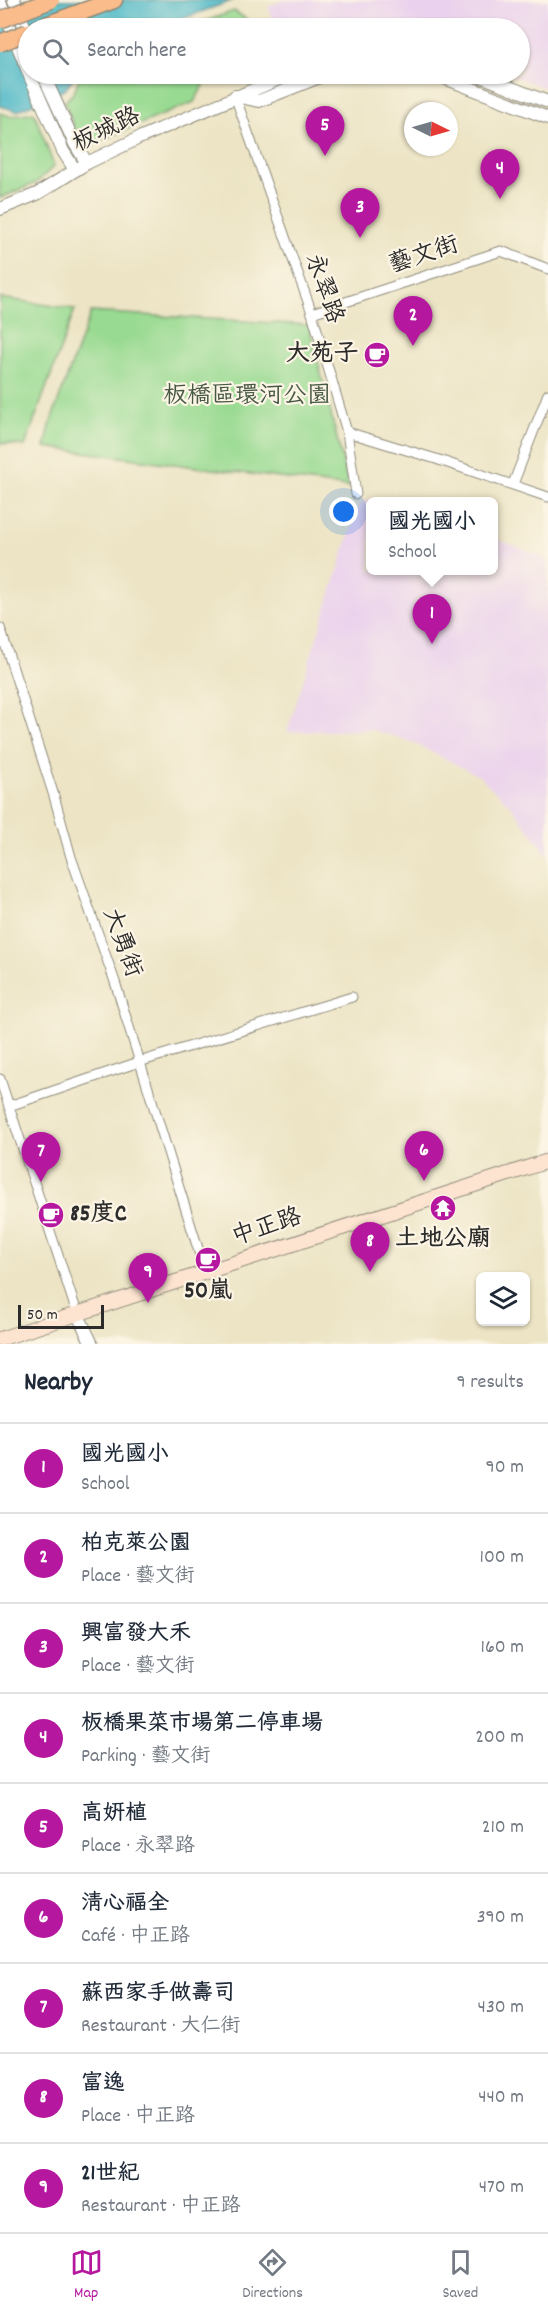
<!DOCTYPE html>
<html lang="en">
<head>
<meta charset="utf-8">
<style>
	body { margin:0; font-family:Dekko,"LXGW WenKai TC",sans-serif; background:#f6f6f7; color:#1f2937 }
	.controls { position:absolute; right:18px; bottom:18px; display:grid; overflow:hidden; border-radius:9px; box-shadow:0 2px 4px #0004 }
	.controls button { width:54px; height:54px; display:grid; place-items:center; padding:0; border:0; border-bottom:2px solid #e0e1e3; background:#fff; color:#1f2937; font:30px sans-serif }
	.compass { position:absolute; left:404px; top:102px; width:54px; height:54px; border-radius:50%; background:#fff; box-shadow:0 2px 4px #0004; rotate:95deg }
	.scale { position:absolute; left:18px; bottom:15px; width:86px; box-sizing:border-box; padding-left:6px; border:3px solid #2b2b2b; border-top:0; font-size:16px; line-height:21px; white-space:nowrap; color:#2b2b2b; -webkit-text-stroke:4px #fcf5e5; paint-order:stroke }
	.you { position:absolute; left:344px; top:512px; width:21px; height:21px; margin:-15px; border:4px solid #fff; border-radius:50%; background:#1a73e8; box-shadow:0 0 0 9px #1a73e833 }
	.badge { display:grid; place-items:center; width:39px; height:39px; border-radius:50%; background:#b5179e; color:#fff; font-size:20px; font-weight:700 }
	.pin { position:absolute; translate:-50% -50px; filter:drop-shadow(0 2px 3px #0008) }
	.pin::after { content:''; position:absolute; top:32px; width:21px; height:18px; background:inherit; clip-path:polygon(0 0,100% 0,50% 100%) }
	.popup { position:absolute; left:366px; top:497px; width:132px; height:78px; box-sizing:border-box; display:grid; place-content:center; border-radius:9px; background:#fff; filter:drop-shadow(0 2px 4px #0005); font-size:20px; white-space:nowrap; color:#747a83 }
	.popup b { font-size:22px; color:#1f2937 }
	.popup::after { content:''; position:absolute; left:50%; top:100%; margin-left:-12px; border:12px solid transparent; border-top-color:#fff }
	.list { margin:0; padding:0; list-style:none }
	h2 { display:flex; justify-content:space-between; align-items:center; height:78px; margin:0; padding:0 24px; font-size:26px }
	h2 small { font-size:20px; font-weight:400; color:#747a83 }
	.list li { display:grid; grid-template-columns:39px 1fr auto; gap:18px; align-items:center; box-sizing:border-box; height:90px; padding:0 24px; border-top:2px solid #e0e1e3 }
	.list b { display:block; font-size:22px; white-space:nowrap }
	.list p { margin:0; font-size:20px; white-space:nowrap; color:#747a83 }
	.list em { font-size:20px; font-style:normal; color:#747a83 }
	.icon { flex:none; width:33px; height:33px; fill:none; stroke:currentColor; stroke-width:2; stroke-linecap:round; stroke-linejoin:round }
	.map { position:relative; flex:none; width:548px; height:1344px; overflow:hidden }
	.search { position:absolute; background:#fff; box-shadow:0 2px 4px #0004; left:18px; right:18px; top:18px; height:66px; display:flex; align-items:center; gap:15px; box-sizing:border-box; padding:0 21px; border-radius:33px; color:#747a83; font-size:22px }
	.sheet { height:888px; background:#fff }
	nav { display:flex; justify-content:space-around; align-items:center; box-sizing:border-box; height:84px; border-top:2px solid #e0e1e3; background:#fff; font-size:16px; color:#747a83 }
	nav a { display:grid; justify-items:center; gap:3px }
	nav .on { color:#b5179e }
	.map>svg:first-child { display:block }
	.built { fill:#ead1ed }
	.green { fill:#98da91; stroke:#62825e; stroke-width:1.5 }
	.water { fill:#4bb8c7; stroke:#3b7279; stroke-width:1.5 }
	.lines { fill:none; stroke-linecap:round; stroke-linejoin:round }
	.minor-casing { stroke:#8c8878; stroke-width:11 }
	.tertiary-casing { stroke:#8c8878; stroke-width:14 }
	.secondary-casing { stroke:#8c8878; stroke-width:16 }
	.trunk-casing { stroke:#8c8878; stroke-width:19 }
	.minor { stroke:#fff; stroke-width:9 }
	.tertiary { stroke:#fff; stroke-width:12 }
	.secondary { stroke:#fde4d1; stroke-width:14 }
	.trunk { stroke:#fabc8b; stroke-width:16 }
	.trunk-bridge-casing { stroke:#8c8878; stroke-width:19; stroke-linecap:butt }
	.trunk-bridge { stroke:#fabc8b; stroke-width:16 }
	.labels { text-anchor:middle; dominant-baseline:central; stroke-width:4.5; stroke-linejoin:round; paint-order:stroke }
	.street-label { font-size:24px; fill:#2b2b2b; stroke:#fcf5e5 }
	.poi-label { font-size:24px; font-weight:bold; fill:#2b2b2b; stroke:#fcf5e5 }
	.park-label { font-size:24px; fill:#465744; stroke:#fcf5e5 }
</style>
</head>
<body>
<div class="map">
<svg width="548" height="1344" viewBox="0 0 548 1344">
	<rect width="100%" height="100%" fill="#fcf5e5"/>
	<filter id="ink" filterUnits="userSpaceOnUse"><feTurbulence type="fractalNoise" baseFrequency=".0167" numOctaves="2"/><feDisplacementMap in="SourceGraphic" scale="12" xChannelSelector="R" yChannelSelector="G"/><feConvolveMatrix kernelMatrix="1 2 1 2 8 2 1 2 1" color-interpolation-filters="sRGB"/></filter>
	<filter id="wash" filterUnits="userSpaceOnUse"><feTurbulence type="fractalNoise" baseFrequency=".008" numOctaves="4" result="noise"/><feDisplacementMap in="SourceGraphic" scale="24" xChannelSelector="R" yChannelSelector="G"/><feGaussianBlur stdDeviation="1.35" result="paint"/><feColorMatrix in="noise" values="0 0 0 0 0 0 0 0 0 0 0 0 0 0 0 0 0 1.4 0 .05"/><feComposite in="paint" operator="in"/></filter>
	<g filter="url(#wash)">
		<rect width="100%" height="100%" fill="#ece4c4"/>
		<g class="built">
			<path d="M285,0H548V89L505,74H520V28H405L368,20L342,28H275L268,6Z"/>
			<path d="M371,499L389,501L370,502V570H494V538L548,559V855L511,806L479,776L407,740L372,730L287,732L359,504Z"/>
		</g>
		<g class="green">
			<path d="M234,11L257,26L251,28H185Z"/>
			<path d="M81,74H210L194,102L92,144L75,131L65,102L73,93Z"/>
			<path d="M34,112L54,166L36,183L0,198V113L10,116Z"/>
			<path d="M0,298L75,309L25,446L0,443Z"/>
			<path d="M91,312L309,325L349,487L45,447L52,418Z"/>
		</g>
		<path class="water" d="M13,0H234L157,28H28V74H75L66,89L17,111L0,106V5Z"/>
	</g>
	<g filter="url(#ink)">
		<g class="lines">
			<defs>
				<g id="minor">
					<path d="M235,96L312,313L347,432L436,459L548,497"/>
					<path d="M312,313L501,251L548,269"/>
					<path d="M347,432L356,494"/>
					<path d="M513,484L548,394"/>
					<path d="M0,628L54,796L71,857L115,982L205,1271"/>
					<path d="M0,1079L77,1313"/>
					<path d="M9,1106L139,1062L352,997"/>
				</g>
				<g id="tertiary">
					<path d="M14,0L28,36"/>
					<path d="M0,2L28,71"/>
					<path d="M29,74L63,151L75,170"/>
					<path d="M43,74L75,144L87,163"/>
					<path d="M434,74L548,118"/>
					<path d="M475,74L548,102"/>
					<path d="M235,96L259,101L327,74"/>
					<path d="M0,209L37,194L87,163L139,138L291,74"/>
					<path d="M77,1313L92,1344"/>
				</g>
				<path id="secondary" d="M0,1339L548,1161"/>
				<path id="trunk" d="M38,28L114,0"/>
			</defs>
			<use href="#minor" class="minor-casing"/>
			<use href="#tertiary" class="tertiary-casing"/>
			<use href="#secondary" class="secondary-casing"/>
			<use href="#trunk" class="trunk-casing"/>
			<use href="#minor" class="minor"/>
			<use href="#tertiary" class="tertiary"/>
			<use href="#secondary" class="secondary"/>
			<use href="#trunk" class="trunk"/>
			<defs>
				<g id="trunk-bridge">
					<path d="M0,20L51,0"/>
					<path d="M0,43L28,32"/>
				</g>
			</defs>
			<use href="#trunk-bridge" class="trunk-bridge-casing"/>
			<use href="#trunk-bridge" class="trunk-bridge"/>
		</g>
	</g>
	<defs>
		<symbol id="cafe-disc" viewBox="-11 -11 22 22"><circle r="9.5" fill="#b5179e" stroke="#fcf5e5"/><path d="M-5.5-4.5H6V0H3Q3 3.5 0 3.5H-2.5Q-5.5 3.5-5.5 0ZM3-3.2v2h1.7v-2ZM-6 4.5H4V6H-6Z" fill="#fff"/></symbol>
		<symbol id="temple-disc" viewBox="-11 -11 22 22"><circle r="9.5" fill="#b5179e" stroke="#fcf5e5"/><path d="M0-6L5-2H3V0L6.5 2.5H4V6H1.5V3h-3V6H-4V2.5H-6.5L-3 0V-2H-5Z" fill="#fff"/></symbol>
	</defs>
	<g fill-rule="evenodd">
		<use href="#cafe-disc" x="362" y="340" width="30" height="30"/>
		<use href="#temple-disc" x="428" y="1193" width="30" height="30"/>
		<use href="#cafe-disc" x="36" y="1200" width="30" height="30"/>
		<use href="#cafe-disc" x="193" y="1245" width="30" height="30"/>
	</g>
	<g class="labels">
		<g class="street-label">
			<text transform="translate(107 131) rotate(-26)">板城路</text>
			<text transform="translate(424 256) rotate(-18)">藝文街</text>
			<text transform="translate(323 289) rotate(71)">永翠路</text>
			<text transform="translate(121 943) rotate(70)">大勇街</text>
			<text transform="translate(267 1228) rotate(-18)">中正路</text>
		</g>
		<g class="poi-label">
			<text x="358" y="355" text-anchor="end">大苑子</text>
			<text x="70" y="1215" text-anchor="start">85度C</text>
			<text x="443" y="1240">土地公廟</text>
			<text x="208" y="1292">50嵐</text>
		</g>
		<g class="park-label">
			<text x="247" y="397">板橋區環河公園</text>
		</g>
	</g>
</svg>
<div class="controls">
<button><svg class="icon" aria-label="layers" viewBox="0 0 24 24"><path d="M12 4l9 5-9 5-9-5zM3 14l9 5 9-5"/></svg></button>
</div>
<svg class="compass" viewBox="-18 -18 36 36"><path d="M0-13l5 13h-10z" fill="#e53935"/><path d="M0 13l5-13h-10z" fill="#747a83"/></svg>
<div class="scale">50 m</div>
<div class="you"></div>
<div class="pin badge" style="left:432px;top:644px">1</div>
<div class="popup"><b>國光國小</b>School</div>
<div class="pin badge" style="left:413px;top:346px">2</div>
<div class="pin badge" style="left:360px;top:238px">3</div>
<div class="pin badge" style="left:500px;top:199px">4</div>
<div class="pin badge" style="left:325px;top:156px">5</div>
<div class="pin badge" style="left:424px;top:1181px">6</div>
<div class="pin badge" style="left:41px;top:1182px">7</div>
<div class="pin badge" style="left:370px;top:1272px">8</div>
<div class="pin badge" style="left:148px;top:1303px">9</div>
<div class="search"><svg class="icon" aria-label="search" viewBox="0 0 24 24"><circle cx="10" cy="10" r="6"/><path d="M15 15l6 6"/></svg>Search here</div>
</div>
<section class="sheet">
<h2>Nearby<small>9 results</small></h2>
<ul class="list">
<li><span class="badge">1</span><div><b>國光國小</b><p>School</p></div><em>90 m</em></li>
<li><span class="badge">2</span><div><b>柏克萊公園</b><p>Place · 藝文街</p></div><em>100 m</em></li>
<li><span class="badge">3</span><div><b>興富發大禾</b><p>Place · 藝文街</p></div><em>160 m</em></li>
<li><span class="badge">4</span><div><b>板橋果菜市場第二停車場</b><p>Parking · 藝文街</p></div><em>200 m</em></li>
<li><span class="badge">5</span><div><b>高妍植</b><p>Place · 永翠路</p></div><em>210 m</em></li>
<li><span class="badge">6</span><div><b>清心福全</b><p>Café · 中正路</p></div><em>390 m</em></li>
<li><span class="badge">7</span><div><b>蘇西家手做壽司</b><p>Restaurant · 大仁街</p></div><em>430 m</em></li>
<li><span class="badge">8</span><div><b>富逸</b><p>Place · 中正路</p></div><em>440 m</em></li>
<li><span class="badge">9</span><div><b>21世紀</b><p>Restaurant · 中正路</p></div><em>470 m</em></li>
</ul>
</section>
<nav>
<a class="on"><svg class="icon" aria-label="map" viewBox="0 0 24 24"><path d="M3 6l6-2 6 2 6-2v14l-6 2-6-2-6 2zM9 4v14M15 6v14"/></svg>Map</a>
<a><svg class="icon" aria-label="directions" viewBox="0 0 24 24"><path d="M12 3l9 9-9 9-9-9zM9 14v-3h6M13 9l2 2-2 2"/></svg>Directions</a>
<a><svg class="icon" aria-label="saved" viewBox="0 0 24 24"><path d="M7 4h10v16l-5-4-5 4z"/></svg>Saved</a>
</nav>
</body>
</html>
